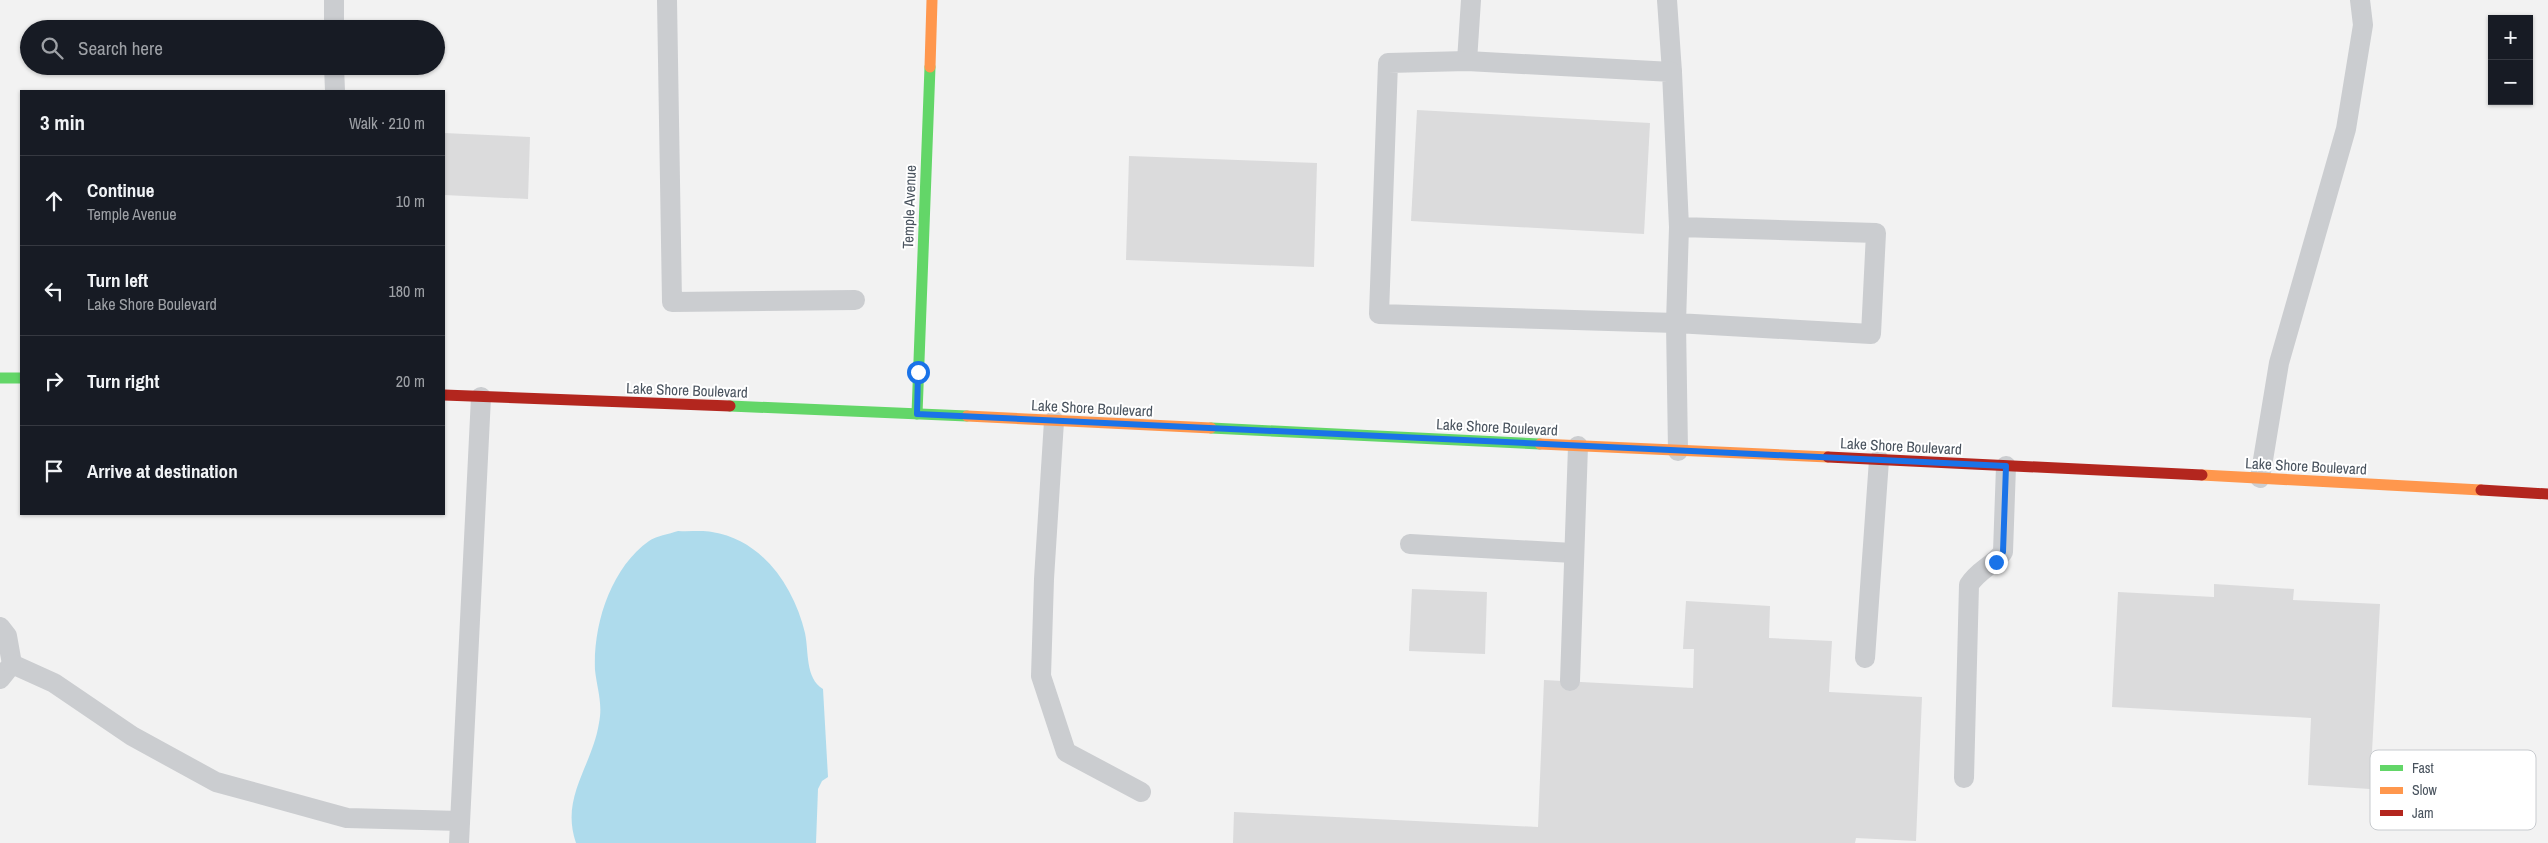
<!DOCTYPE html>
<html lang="en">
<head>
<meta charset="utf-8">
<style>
	body { margin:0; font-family:"Archivo Narrow",sans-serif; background:#20242c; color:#f1f3f6 }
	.controls { position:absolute; right:15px; top:15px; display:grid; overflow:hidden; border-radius:0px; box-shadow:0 1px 4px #0004 }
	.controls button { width:45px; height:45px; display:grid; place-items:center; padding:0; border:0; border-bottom:1px solid #363941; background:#171b24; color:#f1f3f6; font:25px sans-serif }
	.stop { position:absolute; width:15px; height:15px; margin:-11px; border:4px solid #1a73e8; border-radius:50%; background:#fff }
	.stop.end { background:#1a73e8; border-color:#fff; box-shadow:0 1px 5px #0008 }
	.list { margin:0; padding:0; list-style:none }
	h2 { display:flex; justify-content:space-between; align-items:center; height:65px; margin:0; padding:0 20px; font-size:21px }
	h2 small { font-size:16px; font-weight:400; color:#9ea1a6 }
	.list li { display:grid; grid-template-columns:32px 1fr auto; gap:15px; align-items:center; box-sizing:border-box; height:90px; padding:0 20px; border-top:1px solid #363941 }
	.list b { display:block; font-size:19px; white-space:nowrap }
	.list p { margin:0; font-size:16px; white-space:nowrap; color:#9ea1a6 }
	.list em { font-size:16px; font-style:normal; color:#9ea1a6 }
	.icon { flex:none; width:28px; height:28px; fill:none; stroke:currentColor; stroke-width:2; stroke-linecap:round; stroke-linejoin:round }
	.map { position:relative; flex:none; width:2548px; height:843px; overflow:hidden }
	.search { position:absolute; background:#171b24; box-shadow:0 1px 4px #0004; left:20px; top:20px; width:425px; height:55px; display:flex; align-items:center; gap:12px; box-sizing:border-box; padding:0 18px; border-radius:28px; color:#9ea1a6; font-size:19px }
	.panel { position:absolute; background:#171b24; box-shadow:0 1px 4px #0004; left:20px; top:90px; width:425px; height:425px; border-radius:0px }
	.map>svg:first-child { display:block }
	.water { fill:#aedbec }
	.building { fill:#dbdbdc }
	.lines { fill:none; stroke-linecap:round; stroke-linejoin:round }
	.lane { stroke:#cbcdd0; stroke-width:20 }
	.fast { stroke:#63d668; stroke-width:11 }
	.slow { stroke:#ff974d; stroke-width:11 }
	.jam { stroke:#b3261e; stroke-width:11 }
	.route { stroke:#1a73e8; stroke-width:6 }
	.labels { text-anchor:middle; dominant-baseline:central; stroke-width:4; stroke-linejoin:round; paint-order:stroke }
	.street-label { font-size:15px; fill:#49535e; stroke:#fff }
	.key { fill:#fff; stroke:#c8cbcf; stroke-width:1 }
	.key-label { font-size:14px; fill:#49535e }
</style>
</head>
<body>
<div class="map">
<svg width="2548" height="843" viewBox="0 0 2548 843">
	<rect width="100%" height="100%" fill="#f2f2f2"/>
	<path class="water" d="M678,531C689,532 702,530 712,532C763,540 794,587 805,633C809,652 805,678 823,689L828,777L822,781L818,789L816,843H576C560,797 592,767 599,723C603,703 597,689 595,670C593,624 611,568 649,541C656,536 669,534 678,531Z"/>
	<g class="building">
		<path d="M1417,110L1650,123L1644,234L1411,221Z"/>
		<path d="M444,133L530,137L528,199L444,195Z"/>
		<path d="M1129,156L1317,163L1314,267L1126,260Z"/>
		<path d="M2214,584L2294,589L2293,600L2380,604L2370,789L2308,785L2311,718L2112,707L2118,592L2214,597Z"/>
		<path d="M1412,589L1487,592L1485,654L1409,651Z"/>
		<path d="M1686,601L1770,606L1769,638L1832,641L1829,692L1922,697L1916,841L1856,838L1855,843H1233L1234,812L1538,827L1544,680L1693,688L1694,649H1683Z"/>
	</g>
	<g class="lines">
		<g class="lane">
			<path d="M334,0V29"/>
			<path d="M667,0L672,302L855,300"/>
			<path d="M1667,0L1672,72"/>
			<path d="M1467,61L1471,0"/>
			<path d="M334,66L335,91"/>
			<path d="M1054,421L1044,579L1041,676L1066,752L1141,792"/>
			<path d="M1678,451L1676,323L1379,314L1388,63L1467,61L1672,72L1679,227L1676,323L1871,334L1876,233L1679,227"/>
			<path d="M2260,478L2279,363L2346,129L2363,25L2360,0"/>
			<path d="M1410,544L1573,553"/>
			<path d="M0,627L7,636L12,664L0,679"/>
			<path d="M1865,658L1879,460"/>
			<path d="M12,664L54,683L132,736L216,782L347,818L460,821"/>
			<path d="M1570,681L1578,446"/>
			<path d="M1964,778L1969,585C1978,570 1993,566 2003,552L2006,466"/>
			<path d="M459,843L481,397"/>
		</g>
		<g class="fast">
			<path d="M0,378H21"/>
			<path d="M730,406L967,416"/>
			<path d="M917,414L930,67"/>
			<path d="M1211,428L1540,444"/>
		</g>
		<g class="slow">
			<path d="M930,67L932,0"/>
			<path d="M967,416L1211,428"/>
			<path d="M1540,444L1828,457"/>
			<path d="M2202,475L2481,490"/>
		</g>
		<g class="jam">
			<path d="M444,395L730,406"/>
			<path d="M1828,457L2202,475"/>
			<path d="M2481,490L2548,494"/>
		</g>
	</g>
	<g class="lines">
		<path class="route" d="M918,372L917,414L2006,466L2003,552L1996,562"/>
	</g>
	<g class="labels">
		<g class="street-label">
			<text transform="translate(909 207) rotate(-88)">Temple Avenue</text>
			<text transform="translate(687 390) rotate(2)">Lake Shore Boulevard</text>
			<text transform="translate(1092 408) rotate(3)">Lake Shore Boulevard</text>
			<text transform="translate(1497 427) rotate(3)">Lake Shore Boulevard</text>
			<text transform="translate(1901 446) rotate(3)">Lake Shore Boulevard</text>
			<text transform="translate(2306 466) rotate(3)">Lake Shore Boulevard</text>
		</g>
	</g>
	<rect x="2370" y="750" width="166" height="80" rx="8" class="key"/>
	<rect x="2380" y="765" width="23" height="6" fill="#63d668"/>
	<rect x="2380" y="787" width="23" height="7" fill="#ff974d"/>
	<rect x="2380" y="810" width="23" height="6" fill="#b3261e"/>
	<g class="key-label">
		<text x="2412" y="773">Fast</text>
		<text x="2412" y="795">Slow</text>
		<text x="2412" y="818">Jam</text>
	</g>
</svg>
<div class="controls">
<button>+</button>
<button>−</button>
</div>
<div class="stop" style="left:918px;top:372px"></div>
<div class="stop end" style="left:1996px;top:562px"></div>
<div class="search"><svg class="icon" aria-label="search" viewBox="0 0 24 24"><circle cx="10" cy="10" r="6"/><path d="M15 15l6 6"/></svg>Search here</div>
<section class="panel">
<h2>3 min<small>Walk · 210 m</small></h2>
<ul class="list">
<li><svg class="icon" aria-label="ahead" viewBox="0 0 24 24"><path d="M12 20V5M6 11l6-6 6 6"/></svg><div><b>Continue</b><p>Temple Avenue</p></div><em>10 m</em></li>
<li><svg class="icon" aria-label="left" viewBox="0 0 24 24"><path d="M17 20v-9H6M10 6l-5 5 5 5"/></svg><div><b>Turn left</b><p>Lake Shore Boulevard</p></div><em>180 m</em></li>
<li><svg class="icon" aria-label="right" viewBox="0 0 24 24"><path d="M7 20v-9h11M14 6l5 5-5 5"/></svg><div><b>Turn right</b></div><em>20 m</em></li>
<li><svg class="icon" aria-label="arrive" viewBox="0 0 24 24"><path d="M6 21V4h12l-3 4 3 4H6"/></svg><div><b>Arrive at destination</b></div></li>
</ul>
</section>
</div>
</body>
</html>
